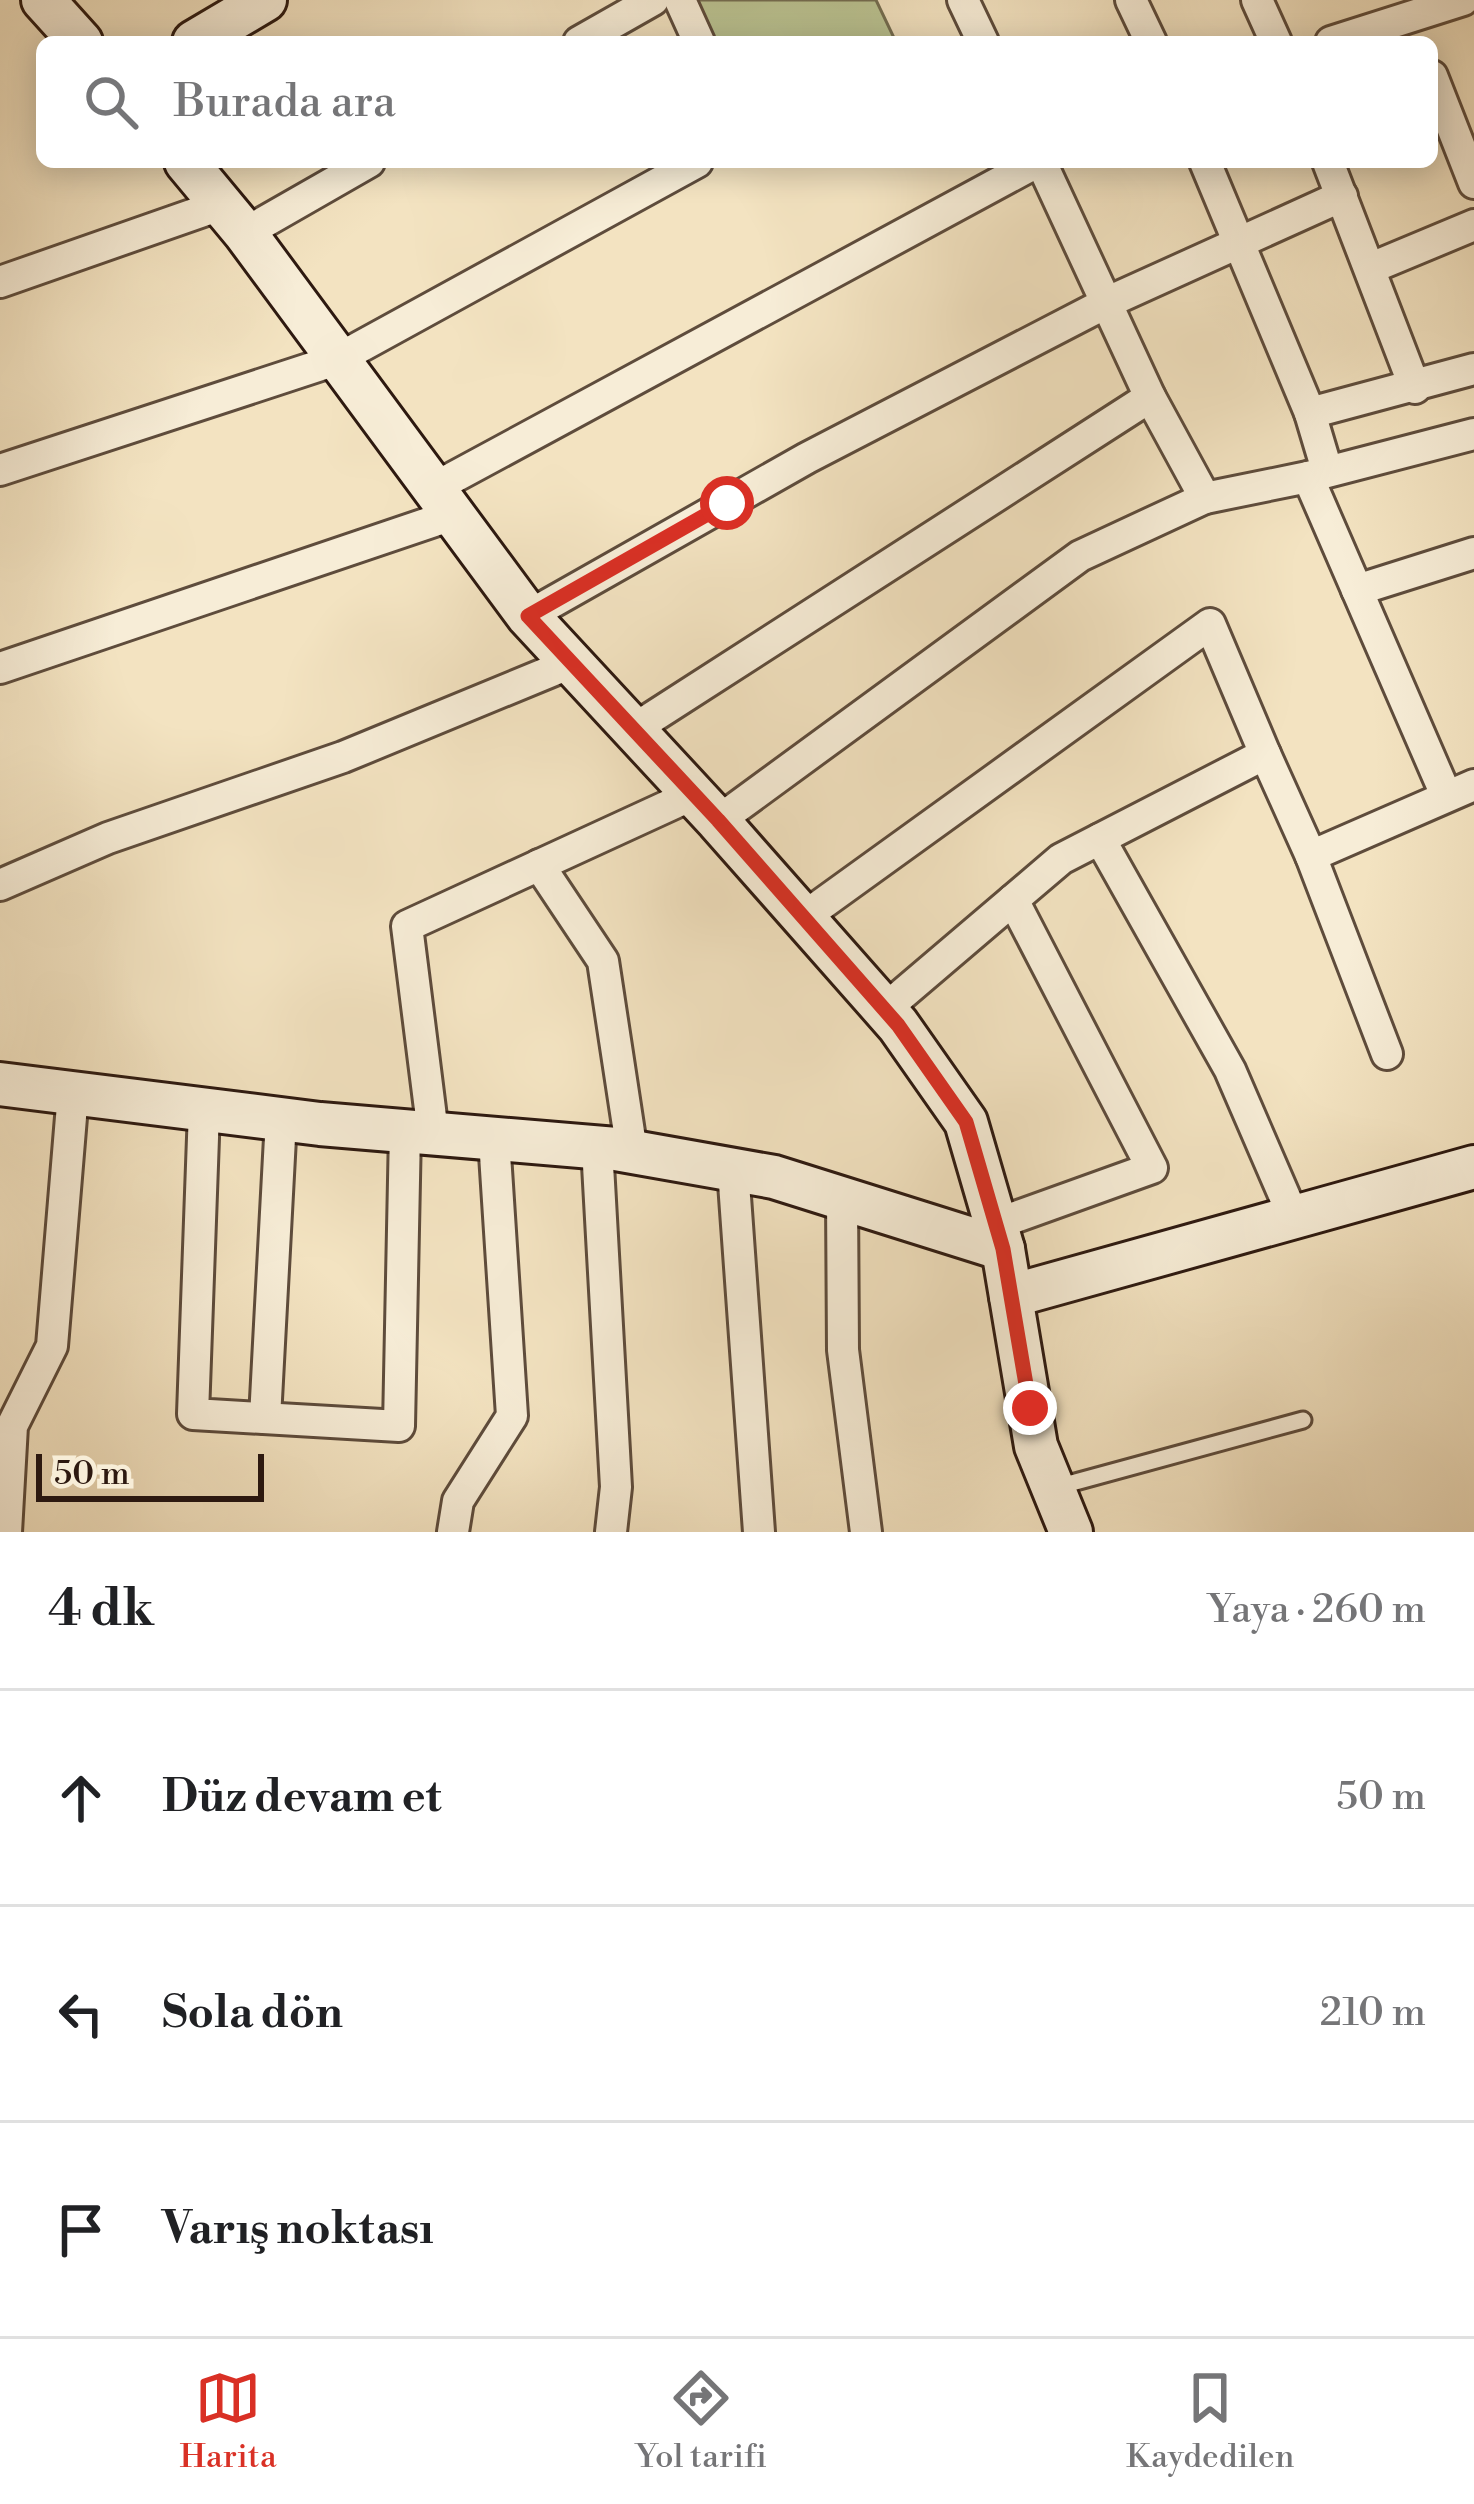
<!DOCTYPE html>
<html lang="tr">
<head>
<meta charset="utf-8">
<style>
	body { margin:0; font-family:"Libre Bodoni",serif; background:#f2f2f2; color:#202124 }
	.scale { position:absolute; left:36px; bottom:30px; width:228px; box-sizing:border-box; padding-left:12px; border:6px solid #2d1910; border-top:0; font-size:33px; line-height:42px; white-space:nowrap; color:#2d1910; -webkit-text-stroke:9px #f7edd7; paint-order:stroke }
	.stop { position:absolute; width:36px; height:36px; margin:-27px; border:9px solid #d93025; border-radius:50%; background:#fff }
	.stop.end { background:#d93025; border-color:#fff; box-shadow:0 3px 12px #0008 }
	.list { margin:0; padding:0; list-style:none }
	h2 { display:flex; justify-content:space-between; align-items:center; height:156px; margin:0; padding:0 48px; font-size:51px }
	h2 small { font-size:39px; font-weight:400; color:#757577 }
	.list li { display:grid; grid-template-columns:78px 1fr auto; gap:36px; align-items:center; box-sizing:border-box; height:216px; padding:0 48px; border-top:3px solid #e0e0e0 }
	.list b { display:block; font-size:45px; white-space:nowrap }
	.list em { font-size:39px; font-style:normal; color:#757577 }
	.icon { flex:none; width:66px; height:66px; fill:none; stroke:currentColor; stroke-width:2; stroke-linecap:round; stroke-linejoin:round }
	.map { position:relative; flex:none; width:1474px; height:1532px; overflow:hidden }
	.search { position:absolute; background:#fff; box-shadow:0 6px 30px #0003; left:36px; right:36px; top:36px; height:132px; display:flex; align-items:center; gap:30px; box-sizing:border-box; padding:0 42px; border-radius:18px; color:#757577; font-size:45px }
	.sheet { height:804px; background:#fff }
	nav { display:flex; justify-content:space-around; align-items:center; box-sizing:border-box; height:168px; border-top:3px solid #e0e0e0; background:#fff; font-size:33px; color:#757577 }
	nav a { display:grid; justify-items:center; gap:6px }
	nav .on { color:#d93025 }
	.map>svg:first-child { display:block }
	.green { fill:#bbc493; stroke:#746e52; stroke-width:3 }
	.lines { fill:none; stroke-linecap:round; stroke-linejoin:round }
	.lane-casing { stroke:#5e4c3c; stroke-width:21 }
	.street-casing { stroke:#5e4c3c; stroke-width:36 }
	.secondary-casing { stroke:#2d1910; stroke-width:48 }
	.lane { stroke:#f7edd7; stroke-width:15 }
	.street { stroke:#f7edd7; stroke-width:30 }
	.secondary { stroke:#f7edd7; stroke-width:42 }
	.route { stroke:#d93025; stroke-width:15 }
</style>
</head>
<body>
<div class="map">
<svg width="1474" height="1532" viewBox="0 0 1474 1532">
	<rect width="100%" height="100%" fill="#f3e3c1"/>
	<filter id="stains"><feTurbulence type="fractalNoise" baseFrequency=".00167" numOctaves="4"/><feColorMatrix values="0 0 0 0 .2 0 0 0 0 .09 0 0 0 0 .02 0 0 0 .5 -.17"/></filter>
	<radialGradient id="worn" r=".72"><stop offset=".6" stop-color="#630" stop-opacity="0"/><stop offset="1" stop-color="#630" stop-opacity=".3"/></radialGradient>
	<path class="green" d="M693,0H876L896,42H712Z"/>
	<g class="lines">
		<defs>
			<path id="lane" d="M1057,1487L1303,1420"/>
			<g id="street">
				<path d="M680,0L699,42"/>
				<path d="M963,0L983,42"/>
				<path d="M1131,0L1151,42"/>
				<path d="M1257,0L1276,42"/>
				<path d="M579,42L653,0"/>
				<path d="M1331,42L1463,0"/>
				<path d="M1432,76L1474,183"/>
				<path d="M1041,162L1150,397L1205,498"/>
				<path d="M1205,162L1310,413L1327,470"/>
				<path d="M1328,162L1415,388"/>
				<path d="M245,233L369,162"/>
				<path d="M1371,268L1474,225"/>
				<path d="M0,282L223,204"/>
				<path d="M1310,413L1474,369"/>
				<path d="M0,470L336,360L697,162"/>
				<path d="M1308,477L1446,795"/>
				<path d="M432,489L1037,162"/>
				<path d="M1357,590L1474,553"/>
				<path d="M528,616L807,458L1108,302L1342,196"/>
				<path d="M0,668L452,515"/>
				<path d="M634,729L1150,397"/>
				<path d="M718,821L1080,556L1205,498L1308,477L1474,434"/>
				<path d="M1100,839L1230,1070L1294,1218"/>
				<path d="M1311,856L1387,1054"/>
				<path d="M539,865L603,961L632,1152"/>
				<path d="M0,885L108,838L343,757L571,663"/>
				<path d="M804,917L1210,624L1265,754"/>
				<path d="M885,1009L1061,859L1265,754L1311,856L1474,785"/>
				<path d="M204,1110L193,1414L399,1426L405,1131"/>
				<path d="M433,1133L407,926L694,794"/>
				<path d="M597,1147L616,1487L611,1532"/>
				<path d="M733,1169L759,1532"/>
				<path d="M842,1198L843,1350L866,1532"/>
				<path d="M996,1224L1152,1168L1013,900"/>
				<path d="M265,1418L281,1119"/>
				<path d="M6,1532L12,1426L52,1346L73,1093"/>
				<path d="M453,1532L458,1501L512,1416L494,1139"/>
			</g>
			<g id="secondary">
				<path d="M43,0L81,42"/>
				<path d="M194,42L265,0"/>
				<path d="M186,162L245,233L528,616L718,821L898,1025L966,1122L1003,1249L1036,1446L1071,1532"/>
				<path d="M0,1084L320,1124L616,1149L774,1177L1003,1249"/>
				<path d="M1011,1296L1474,1167"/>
			</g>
		</defs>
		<use href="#lane" class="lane-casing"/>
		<use href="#street" class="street-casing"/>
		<use href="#secondary" class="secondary-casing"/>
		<use href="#lane" class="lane"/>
		<use href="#street" class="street"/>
		<use href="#secondary" class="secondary"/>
	</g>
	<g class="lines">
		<path class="route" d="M727,503L528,616L718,820L898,1025L966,1122L1003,1249L1030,1408"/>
	</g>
	<rect width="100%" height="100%" filter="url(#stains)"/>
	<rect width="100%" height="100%" fill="url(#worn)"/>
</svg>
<div class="scale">50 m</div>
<div class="stop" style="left:727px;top:503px"></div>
<div class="stop end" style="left:1030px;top:1408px"></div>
<div class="search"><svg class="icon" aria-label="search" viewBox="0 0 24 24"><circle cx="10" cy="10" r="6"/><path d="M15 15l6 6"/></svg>Burada ara</div>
</div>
<section class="sheet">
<h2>4 dk<small>Yaya · 260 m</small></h2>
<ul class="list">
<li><svg class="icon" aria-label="ahead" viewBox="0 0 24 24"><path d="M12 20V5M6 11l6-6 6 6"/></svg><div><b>Düz devam et</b></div><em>50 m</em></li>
<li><svg class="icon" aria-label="left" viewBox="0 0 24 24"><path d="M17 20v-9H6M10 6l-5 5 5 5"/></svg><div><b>Sola dön</b></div><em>210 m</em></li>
<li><svg class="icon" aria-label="arrive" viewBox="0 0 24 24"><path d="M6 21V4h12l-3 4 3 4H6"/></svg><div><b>Varış noktası</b></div></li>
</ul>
</section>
<nav>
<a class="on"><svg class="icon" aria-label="map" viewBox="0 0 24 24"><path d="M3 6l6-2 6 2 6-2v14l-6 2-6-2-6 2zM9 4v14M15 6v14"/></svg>Harita</a>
<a><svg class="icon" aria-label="directions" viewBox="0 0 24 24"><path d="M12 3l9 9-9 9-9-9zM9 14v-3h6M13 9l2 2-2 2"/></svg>Yol tarifi</a>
<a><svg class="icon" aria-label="saved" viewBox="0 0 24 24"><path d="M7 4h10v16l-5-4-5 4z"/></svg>Kaydedilen</a>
</nav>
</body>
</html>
